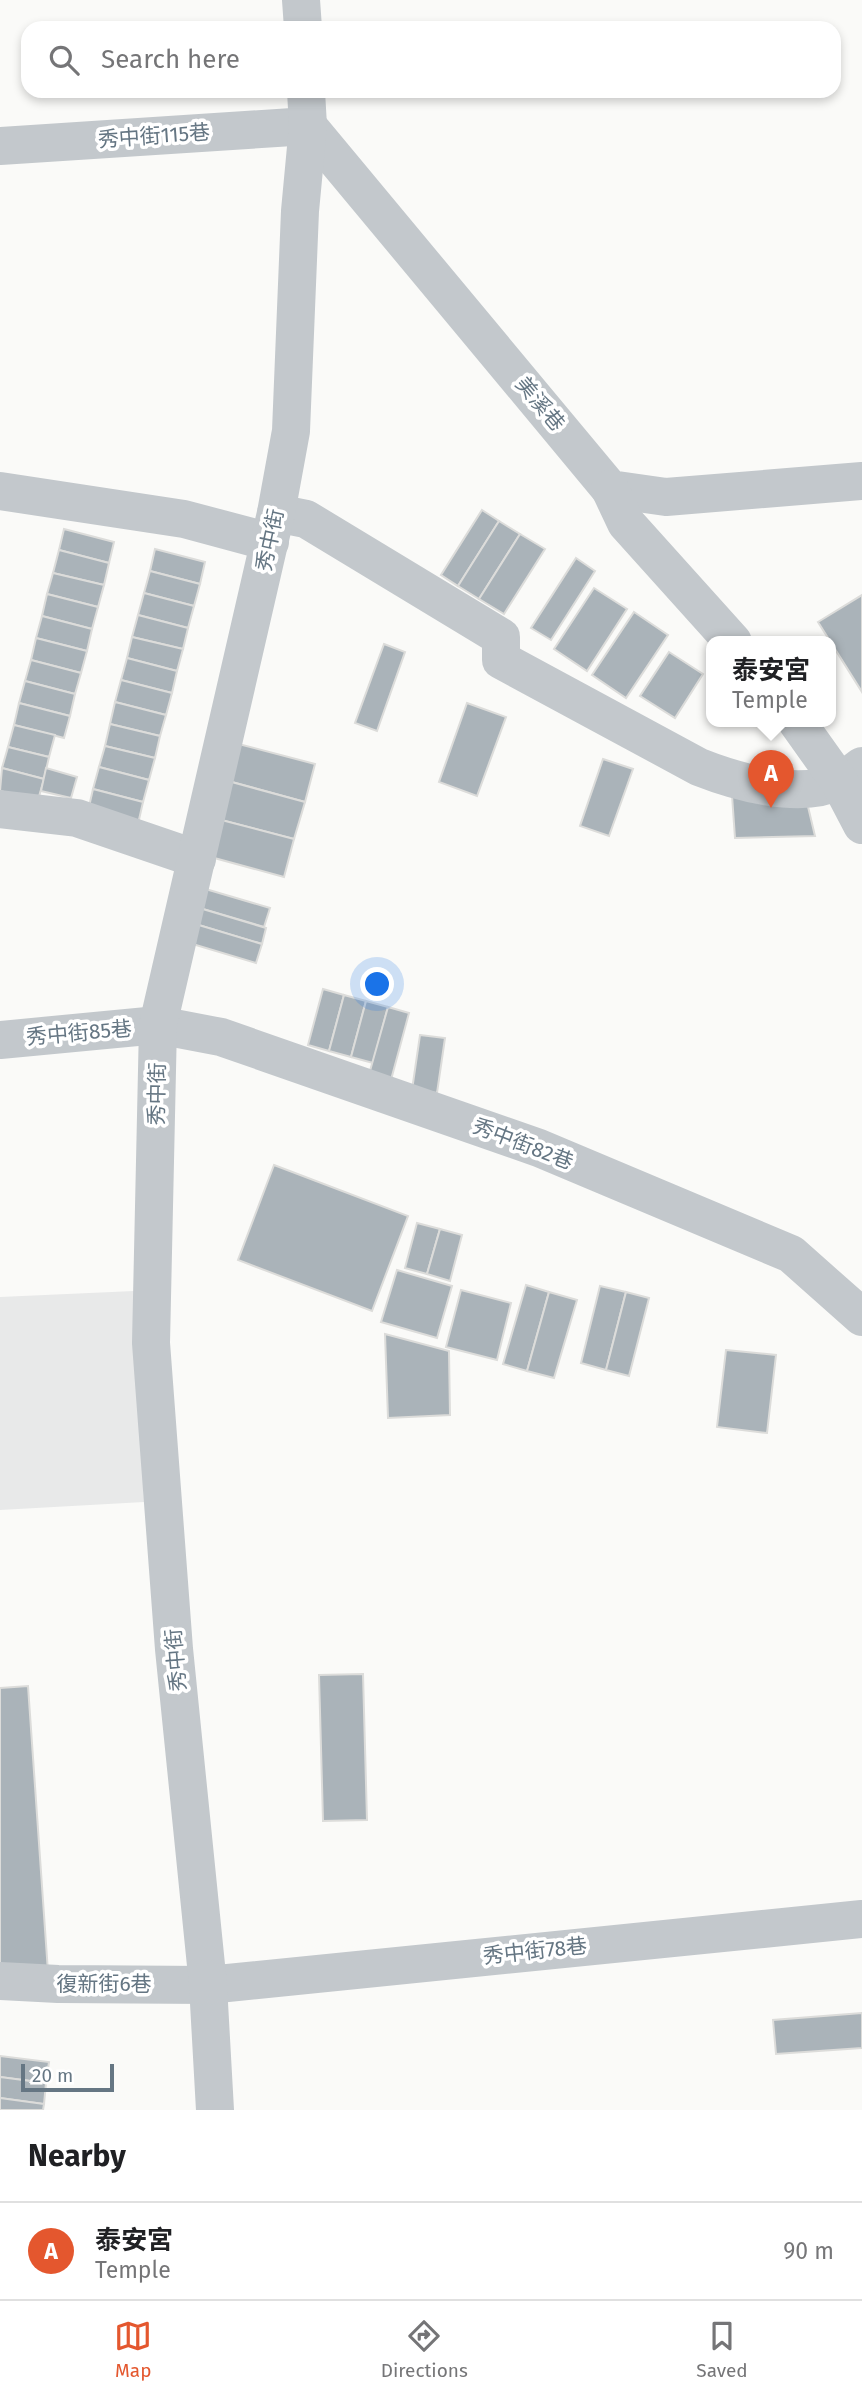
<!DOCTYPE html>
<html lang="en">
<head>
<meta charset="utf-8">
<style>
	body { margin:0; font-family:"Fira Sans","Noto Sans TC",sans-serif; background:#f6f6f6; color:#202124 }
	.scale { position:absolute; left:21px; bottom:18px; width:93px; box-sizing:border-box; padding-left:7px; border:4px solid #657683; border-top:0; font-size:19px; line-height:24px; white-space:nowrap; color:#657683; -webkit-text-stroke:5px #fff; paint-order:stroke }
	.you { position:absolute; left:378px; top:985px; width:24px; height:24px; margin:-18px; border:5px solid #fff; border-radius:50%; background:#1a73e8; box-shadow:0 0 0 10px #1a73e833 }
	.badge { display:grid; place-items:center; width:46px; height:46px; border-radius:50%; background:#e4572e; color:#fff; font-size:23px; font-weight:700 }
	.pin { position:absolute; translate:-50% -58px; filter:drop-shadow(0 2px 4px #0008) }
	.pin::after { content:''; position:absolute; top:37px; width:24px; height:21px; background:inherit; clip-path:polygon(0 0,100% 0,50% 100%) }
	.popup { position:absolute; left:706px; top:636px; width:130px; height:91px; box-sizing:border-box; display:grid; place-content:center; border-radius:14px; background:#fff; filter:drop-shadow(0 2px 5px #0005); font-size:23px; white-space:nowrap; color:#757577 }
	.popup b { font-size:26px; color:#202124 }
	.popup::after { content:''; position:absolute; left:50%; top:100%; margin-left:-14px; border:14px solid transparent; border-top-color:#fff }
	.list { margin:0; padding:0; list-style:none }
	h2 { display:flex; justify-content:space-between; align-items:center; height:91px; margin:0; padding:0 28px; font-size:30px }
	h2 small { font-size:23px; font-weight:400; color:#757577 }
	.list li { display:grid; grid-template-columns:46px 1fr auto; gap:21px; align-items:center; box-sizing:border-box; height:98px; padding:0 28px; border-top:2px solid #e0e0e0 }
	.list b { display:block; font-size:26px; white-space:nowrap }
	.list p { margin:0; font-size:23px; white-space:nowrap; color:#757577 }
	.list em { font-size:23px; font-style:normal; color:#757577 }
	.icon { flex:none; width:38px; height:38px; fill:none; stroke:currentColor; stroke-width:2; stroke-linecap:round; stroke-linejoin:round }
	.map { position:relative; flex:none; width:862px; height:2110px; overflow:hidden }
	.search { position:absolute; background:#fff; box-shadow:0 4px 10px #0003; left:21px; right:21px; top:21px; height:77px; display:flex; align-items:center; gap:18px; box-sizing:border-box; padding:0 24px; border-radius:21px; color:#757577; font-size:26px }
	.sheet { height:189px; background:#fff }
	nav { display:flex; justify-content:space-around; align-items:center; box-sizing:border-box; height:98px; border-top:2px solid #e0e0e0; background:#fff; font-size:19px; color:#757577 }
	nav a { display:grid; justify-items:center; gap:4px }
	nav .on { color:#e4572e }
	.map>svg:first-child { display:block }
	.built { fill:#e8e9e9 }
	.building { fill:#aab3b9; stroke:#dcdcda; stroke-width:2 }
	.lines { fill:none; stroke-linecap:round; stroke-linejoin:round }
	.minor { stroke:#c3c8cc; stroke-width:38 }
	.labels { text-anchor:middle; dominant-baseline:central; stroke-width:7; stroke-linejoin:round; paint-order:stroke }
	.street-label { font-size:21px; fill:#657683; stroke:#fff }
</style>
</head>
<body>
<div class="map">
<svg width="862" height="2110" viewBox="0 0 862 2110">
	<rect width="100%" height="100%" fill="#fafaf8"/>
	<path class="built" d="M134,1291L144,1502L0,1510V1297Z"/>
	<g class="building">
		<path d="M482,510L499,521L458,586L441,575Z"/>
		<path d="M499,521L520,534L479,599L458,586Z"/>
		<path d="M64,529L114,542L109,563L59,550Z"/>
		<path d="M520,534L545,549L504,614L479,599Z"/>
		<path d="M155,549L205,562L200,584L150,571Z"/>
		<path d="M59,550L109,563L104,585L53,573Z"/>
		<path d="M576,558L595,571L551,640L531,628Z"/>
		<path d="M150,571L200,584L194,606L144,593Z"/>
		<path d="M53,573L104,585L98,607L47,594Z"/>
		<path d="M594,588L627,609L587,671L554,649Z"/>
		<path d="M144,593L194,606L188,628L138,615Z"/>
		<path d="M47,594L98,607L92,629L42,616Z"/>
		<path d="M862,595V692L818,622Z"/>
		<path d="M634,612L668,635L626,698L592,675Z"/>
		<path d="M138,615L188,628L183,649L132,637Z"/>
		<path d="M42,616L92,629L87,651L36,638Z"/>
		<path d="M132,637L183,649L177,671L127,658Z"/>
		<path d="M36,638L87,651L81,673L31,660Z"/>
		<path d="M384,644L405,652L377,731L355,723Z"/>
		<path d="M669,652L703,674L675,718L640,696Z"/>
		<path d="M127,658L177,671L172,693L121,680Z"/>
		<path d="M31,660L81,673L75,694L25,681Z"/>
		<path d="M121,680L172,693L166,715L115,702Z"/>
		<path d="M25,681L75,694L70,716L19,703Z"/>
		<path d="M115,702L166,715L160,736L110,724Z"/>
		<path d="M19,703L70,716L64,738L14,725Z"/>
		<path d="M467,703L506,717L477,796L439,782Z"/>
		<path d="M110,724L160,736L155,758L105,746Z"/>
		<path d="M14,725L55,735L49,757L8,747Z"/>
		<path d="M227,741L315,764L305,802L217,778Z"/>
		<path d="M105,746L155,758L149,780L99,767Z"/>
		<path d="M8,747L49,757L44,779L2,768Z"/>
		<path d="M603,759L633,769L609,836L580,826Z"/>
		<path d="M99,767L149,780L143,802L93,789Z"/>
		<path d="M2,768L44,779L38,800L0,791Z"/>
		<path d="M46,768L77,777L71,798L41,791Z"/>
		<path d="M800,773L815,836L735,838L731,781Z"/>
		<path d="M217,778L305,802L294,839L206,816Z"/>
		<path d="M93,789L143,802L138,824L88,811Z"/>
		<path d="M206,816L294,839L284,877L196,853Z"/>
		<path d="M192,885L270,908L264,927L186,904Z"/>
		<path d="M186,904L266,928L262,944L182,920Z"/>
		<path d="M182,920L262,944L256,963L176,939Z"/>
		<path d="M323,989L344,995L329,1051L308,1045Z"/>
		<path d="M344,995L366,1001L351,1057L329,1051Z"/>
		<path d="M366,1001L388,1007L373,1063L351,1057Z"/>
		<path d="M388,1007L409,1013L388,1091L366,1085Z"/>
		<path d="M420,1035L445,1038L437,1093L412,1090Z"/>
		<path d="M274,1165L408,1216L372,1311L238,1260Z"/>
		<path d="M417,1223L440,1229L427,1274L405,1268Z"/>
		<path d="M440,1229L462,1235L450,1281L427,1274Z"/>
		<path d="M397,1270L452,1286L437,1338L381,1322Z"/>
		<path d="M526,1285L549,1292L527,1371L503,1364Z"/>
		<path d="M600,1286L626,1292L606,1370L581,1363Z"/>
		<path d="M461,1290L511,1303L497,1360L446,1347Z"/>
		<path d="M549,1292L577,1300L554,1378L527,1371Z"/>
		<path d="M626,1292L649,1298L629,1376L606,1370Z"/>
		<path d="M385,1334L449,1351L450,1415L388,1418Z"/>
		<path d="M726,1350L776,1355L767,1433L717,1427Z"/>
		<path d="M363,1674L367,1820L323,1821L319,1675Z"/>
		<path d="M28,1686L48,1972L0,1976V1688Z"/>
		<path d="M862,2013V2048L776,2054L773,2020Z"/>
		<path d="M0,2056L49,2062L46,2083L0,2077Z"/>
		<path d="M0,2077L46,2083L44,2104L0,2098Z"/>
		<path d="M0,2098L44,2104L43,2110H0Z"/>
	</g>
	<g class="lines">
		<g class="minor">
			<path d="M301,0L303,28"/>
			<path d="M0,146L308,126L610,489L666,497L862,481"/>
			<path d="M610,489L626,523L733,642"/>
			<path d="M0,491L184,519L270,542"/>
			<path d="M276,513L306,519L501,637V660L699,767C737,782 800,800 839,781C848,777 855,771 862,766"/>
			<path d="M797,722L839,781L862,825"/>
			<path d="M0,809L77,818L197,859"/>
			<path d="M0,1040L158,1025L221,1037L539,1148L791,1254L862,1317"/>
			<path d="M0,1981L58,1984L208,1985L862,1919"/>
			<path d="M215,2110L208,1985L174,1649L151,1343L158,1025L276,513L291,431L300,211L308,126L306,91"/>
		</g>
	</g>
	<g class="labels">
		<g class="street-label">
			<text transform="translate(154 136) rotate(-4)">秀中街115巷</text>
			<text transform="translate(540 404) rotate(50)">美溪巷</text>
			<text transform="translate(270 540) rotate(-78)">秀中街</text>
			<text transform="translate(79 1033) rotate(-5)">秀中街85巷</text>
			<text transform="translate(157 1094) rotate(-89)">秀中街</text>
			<text transform="translate(523 1144) rotate(21)">秀中街82巷</text>
			<text transform="translate(176 1660) rotate(-95)">秀中街</text>
			<text transform="translate(535 1951) rotate(-6)">秀中街78巷</text>
			<text x="104" y="1984">復新街6巷</text>
		</g>
	</g>
</svg>
<div class="scale">20 m</div>
<div class="you"></div>
<div class="pin badge" style="left:771px;top:808px">A</div>
<div class="popup"><b>泰安宮</b>Temple</div>
<div class="search"><svg class="icon" aria-label="search" viewBox="0 0 24 24"><circle cx="10" cy="10" r="6"/><path d="M15 15l6 6"/></svg>Search here</div>
</div>
<section class="sheet">
<h2>Nearby<small></small></h2>
<ul class="list">
<li><span class="badge">A</span><div><b>泰安宮</b><p>Temple</p></div><em>90 m</em></li>
</ul>
</section>
<nav>
<a class="on"><svg class="icon" aria-label="map" viewBox="0 0 24 24"><path d="M3 6l6-2 6 2 6-2v14l-6 2-6-2-6 2zM9 4v14M15 6v14"/></svg>Map</a>
<a><svg class="icon" aria-label="directions" viewBox="0 0 24 24"><path d="M12 3l9 9-9 9-9-9zM9 14v-3h6M13 9l2 2-2 2"/></svg>Directions</a>
<a><svg class="icon" aria-label="saved" viewBox="0 0 24 24"><path d="M7 4h10v16l-5-4-5 4z"/></svg>Saved</a>
</nav>
</body>
</html>
